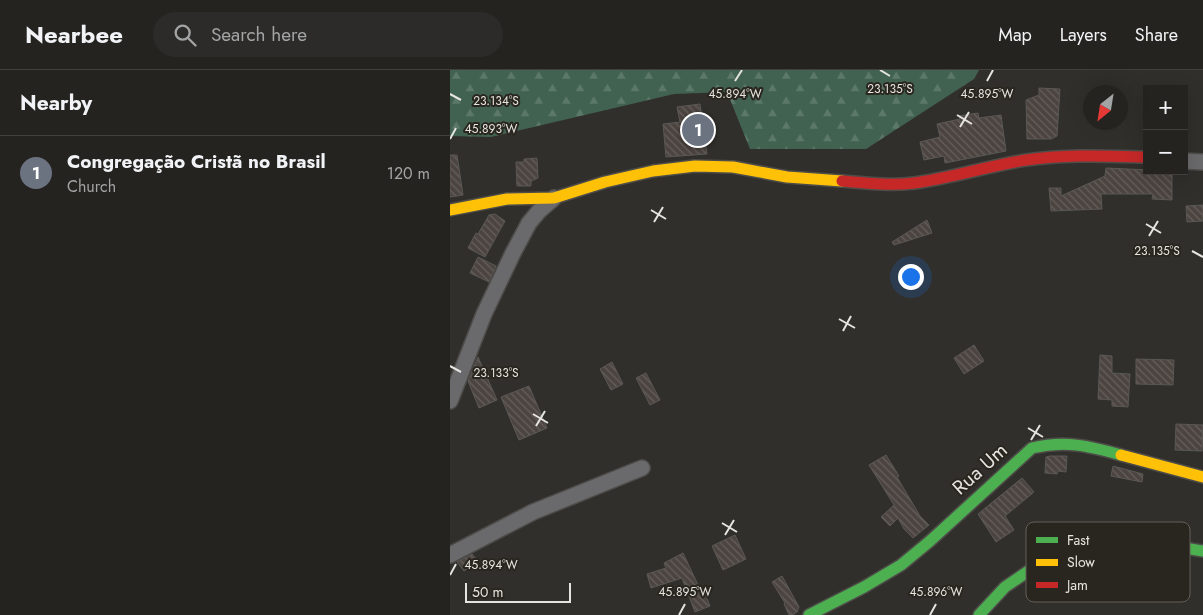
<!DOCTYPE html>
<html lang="en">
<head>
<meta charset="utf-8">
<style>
	body { margin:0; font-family:Jost,sans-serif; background:#2d2b29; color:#f1f3f6 }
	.controls { position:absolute; right:15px; top:15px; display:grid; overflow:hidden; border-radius:0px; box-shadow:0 5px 20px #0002 }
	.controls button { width:45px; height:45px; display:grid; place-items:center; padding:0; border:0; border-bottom:1px solid #42403e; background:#252320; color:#f1f3f6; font:25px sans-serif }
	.compass { position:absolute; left:633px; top:15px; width:45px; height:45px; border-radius:50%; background:#252320; box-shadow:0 5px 20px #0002; rotate:210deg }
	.scale { position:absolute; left:15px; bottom:12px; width:106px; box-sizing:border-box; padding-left:5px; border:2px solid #e6e4e0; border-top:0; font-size:14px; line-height:18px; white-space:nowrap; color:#e6e4e0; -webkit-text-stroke:4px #29261f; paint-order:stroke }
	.you { position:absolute; left:460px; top:206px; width:18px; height:18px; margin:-12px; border:4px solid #fff; border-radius:50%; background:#1a73e8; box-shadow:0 0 0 8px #1a73e833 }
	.badge { display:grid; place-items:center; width:32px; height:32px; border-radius:50%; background:#1a73e8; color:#fff; font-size:16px; font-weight:700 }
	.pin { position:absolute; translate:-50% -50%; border:2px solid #fff; box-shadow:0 1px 5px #0006 }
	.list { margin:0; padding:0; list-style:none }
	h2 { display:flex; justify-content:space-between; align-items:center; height:65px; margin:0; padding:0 20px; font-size:21px }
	h2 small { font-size:16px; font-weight:400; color:#a3a4a5 }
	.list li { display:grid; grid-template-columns:32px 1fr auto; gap:15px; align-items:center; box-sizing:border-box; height:75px; padding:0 20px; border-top:1px solid #42403e }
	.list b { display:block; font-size:19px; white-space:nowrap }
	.list p { margin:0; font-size:16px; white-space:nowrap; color:#a3a4a5 }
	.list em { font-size:16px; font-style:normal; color:#a3a4a5 }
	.icon { flex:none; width:28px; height:28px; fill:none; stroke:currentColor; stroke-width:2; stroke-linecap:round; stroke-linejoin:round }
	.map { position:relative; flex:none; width:753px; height:545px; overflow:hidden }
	header { display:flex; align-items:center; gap:30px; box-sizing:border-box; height:70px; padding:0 25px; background:#252320; border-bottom:1px solid #42403e }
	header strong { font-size:24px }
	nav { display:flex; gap:28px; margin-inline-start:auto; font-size:18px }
	.search { width:350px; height:45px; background:#2d2b29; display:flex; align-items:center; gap:12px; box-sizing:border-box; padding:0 18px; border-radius:28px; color:#a3a4a5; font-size:19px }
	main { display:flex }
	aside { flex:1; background:#252320 }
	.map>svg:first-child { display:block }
	.forest { fill:url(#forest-firs) }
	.building { fill:url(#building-back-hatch); stroke:#5a5855 }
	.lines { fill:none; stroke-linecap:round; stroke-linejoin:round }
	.street-casing { stroke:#4d4c49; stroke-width:18 }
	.fast-casing { stroke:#4d4c49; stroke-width:14 }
	.slow-casing { stroke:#4d4c49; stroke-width:14 }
	.jam-casing { stroke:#4d4c49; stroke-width:14 }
	.street { stroke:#6a696c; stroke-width:15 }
	.fast { stroke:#4caf50; stroke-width:11 }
	.slow { stroke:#ffc107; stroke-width:11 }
	.jam { stroke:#c62828; stroke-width:11 }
	.ticks { fill:none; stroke:#e6e4e0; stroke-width:2 }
	.labels { text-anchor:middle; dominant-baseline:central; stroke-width:4; stroke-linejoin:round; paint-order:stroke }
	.street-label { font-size:20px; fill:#e6e4e0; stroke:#29261f }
	.key { fill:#29261f; stroke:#625f59; stroke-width:1 }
	.key-label { font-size:14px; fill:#e6e4e0 }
	.ticks-label { font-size:12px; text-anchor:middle; fill:#e6e4e0; stroke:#29261f; stroke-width:4; stroke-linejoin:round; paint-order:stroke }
</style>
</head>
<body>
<header>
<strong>Nearbee</strong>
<div class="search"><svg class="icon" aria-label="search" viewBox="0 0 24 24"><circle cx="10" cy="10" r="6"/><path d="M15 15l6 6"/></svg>Search here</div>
<nav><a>Map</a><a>Layers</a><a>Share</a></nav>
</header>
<main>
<aside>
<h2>Nearby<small></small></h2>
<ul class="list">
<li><span class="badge" style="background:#6b7280">1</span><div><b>Congregação Cristã no Brasil</b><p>Church</p></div><em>120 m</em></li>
</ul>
</aside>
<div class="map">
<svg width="753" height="545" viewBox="0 0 753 545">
	<defs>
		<pattern id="forest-firs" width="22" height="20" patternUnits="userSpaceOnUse" patternTransform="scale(1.25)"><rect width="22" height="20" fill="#416250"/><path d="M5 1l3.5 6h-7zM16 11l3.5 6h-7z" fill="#5c7869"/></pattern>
		<pattern id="building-back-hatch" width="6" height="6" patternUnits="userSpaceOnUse" patternTransform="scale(1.25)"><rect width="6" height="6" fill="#4c4440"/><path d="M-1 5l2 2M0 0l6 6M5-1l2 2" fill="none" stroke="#665f5b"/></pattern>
	</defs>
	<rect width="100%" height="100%" fill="#312f2b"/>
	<path class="forest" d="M0,0H529L524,9L416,79H300L277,22L224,24L41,67L0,66Z"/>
	<g class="building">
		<path d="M589,18L610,19L607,66L601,69H577L576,30L589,25Z"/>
		<path d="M250,34L257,84L216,87L213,54L230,52L227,37Z"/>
		<path d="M528,43L529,48L551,45L556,81L495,93L494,86L474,90L470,72L490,67L487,54L510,49L509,46Z"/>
		<path d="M0,85H7L13,125L0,127Z"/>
		<path d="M87,88L88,108L81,111V116H67L66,92H74V89Z"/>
		<path d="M656,98L722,101V130L702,129L703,124H651L652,139L601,141L599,118H611V126L655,106Z"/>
		<path d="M753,135V151L737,152L736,136Z"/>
		<path d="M45,144L55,151L35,187L18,178L26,163L28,164L39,145Z"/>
		<path d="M477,150L482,163L444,175L442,172Z"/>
		<path d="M28,187L46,196L39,212L20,203Z"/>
		<path d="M524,275L534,291L514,304L504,288Z"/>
		<path d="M650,285L662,286V303L680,304L678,337L662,336V330L648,329Z"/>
		<path d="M28,287L47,330L29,338L18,311Z"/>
		<path d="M686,289L724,290L723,315L686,314Z"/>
		<path d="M162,292L173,314L161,320L150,299Z"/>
		<path d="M196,303L210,330L200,335L186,308Z"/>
		<path d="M79,316L97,358L69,370L51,327Z"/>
		<path d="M726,354L753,355L752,381L725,380Z"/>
		<path d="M436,385L449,406L447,407L470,446L479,455L463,468L454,459L448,448L440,456L431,447L444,435L419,395Z"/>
		<path d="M600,386H617L616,402L608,401L607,404L595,403L596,387Z"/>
		<path d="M663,396L693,404L692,412L661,406Z"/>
		<path d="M572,408L584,422L555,446L564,460L546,472L528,444Z"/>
		<path d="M285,465L296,489L273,500L262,476Z"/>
		<path d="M233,483L249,517L252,516L260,536L245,542L232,508L201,518L197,504L216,498L214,493Z"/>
		<path d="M22,484L28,491L14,501L7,492Z"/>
		<path d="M332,506L349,537L347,542L342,545H339L334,534L335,533L322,512Z"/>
	</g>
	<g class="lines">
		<defs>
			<g id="street">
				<path d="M734,91L753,92"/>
				<path d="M0,331L34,244L63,183L79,153L89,141L104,128"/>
				<path d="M0,485L83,442L192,398"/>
			</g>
			<g id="fast">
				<path d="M359,545L414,517L451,495L480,471L582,378C615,370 639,376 671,385"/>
				<path d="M529,545L555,517L580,500L646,474L686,470L753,481"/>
			</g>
			<g id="slow">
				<path d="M0,140L57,129L104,128L155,112L203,101L245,96L283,97L337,107L392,111"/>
				<path d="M671,385L753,407"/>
			</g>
			<path id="jam" d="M392,111C415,113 440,116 464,113C501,108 538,96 576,90C616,84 656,86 697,87"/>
		</defs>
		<use href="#street" class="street-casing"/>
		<use href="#fast" class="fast-casing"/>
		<use href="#slow" class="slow-casing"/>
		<use href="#jam" class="jam-casing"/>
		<use href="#street" class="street"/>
		<use href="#fast" class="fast"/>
		<use href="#slow" class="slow"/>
		<use href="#jam" class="jam"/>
	</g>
	<path class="ticks" d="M430,0L440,6M285,11L292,0M537,11L543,0M0,24L11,30M507,45L522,54M510,57L519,42M0,69L6,58M201,140L216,149M204,152L213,137M696,154L711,163M699,166L708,151M742,181L753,187M389,249L405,258M393,261L401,246M0,296L11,302M83,344L98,353M86,356L95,341M578,358L593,367M581,370L590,355M272,453L287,462M275,465L284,450M0,505L6,494M229,545L235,534M480,545L486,534"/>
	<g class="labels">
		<g class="street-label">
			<text transform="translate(530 399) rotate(-42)">Rua Um</text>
		</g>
	</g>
	<rect x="576" y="452" width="164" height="80" rx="8" class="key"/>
	<rect x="586" y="467" width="22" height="6" fill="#4caf50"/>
	<rect x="586" y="489" width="22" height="7" fill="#ffc107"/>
	<rect x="586" y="512" width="22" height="6" fill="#c62828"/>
	<g class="key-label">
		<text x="617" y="475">Fast</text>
		<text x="617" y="497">Slow</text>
		<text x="617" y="520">Jam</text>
	</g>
	<g class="ticks-label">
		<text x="440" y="23">23.135°S</text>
		<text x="285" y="28">45.894°W</text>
		<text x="537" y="28">45.895°W</text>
		<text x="46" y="35">23.134°S</text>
		<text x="41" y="63">45.893°W</text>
		<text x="707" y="185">23.135°S</text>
		<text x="46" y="307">23.133°S</text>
		<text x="41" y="499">45.894°W</text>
		<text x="235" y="526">45.895°W</text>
		<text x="486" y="526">45.896°W</text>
	</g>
</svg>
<div class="controls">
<button>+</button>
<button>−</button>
</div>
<svg class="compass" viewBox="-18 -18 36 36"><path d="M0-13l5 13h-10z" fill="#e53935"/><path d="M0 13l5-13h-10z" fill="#a3a4a5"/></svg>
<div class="scale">50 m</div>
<div class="you"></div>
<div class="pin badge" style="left:248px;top:60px;background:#6b7280">1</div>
</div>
</main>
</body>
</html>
